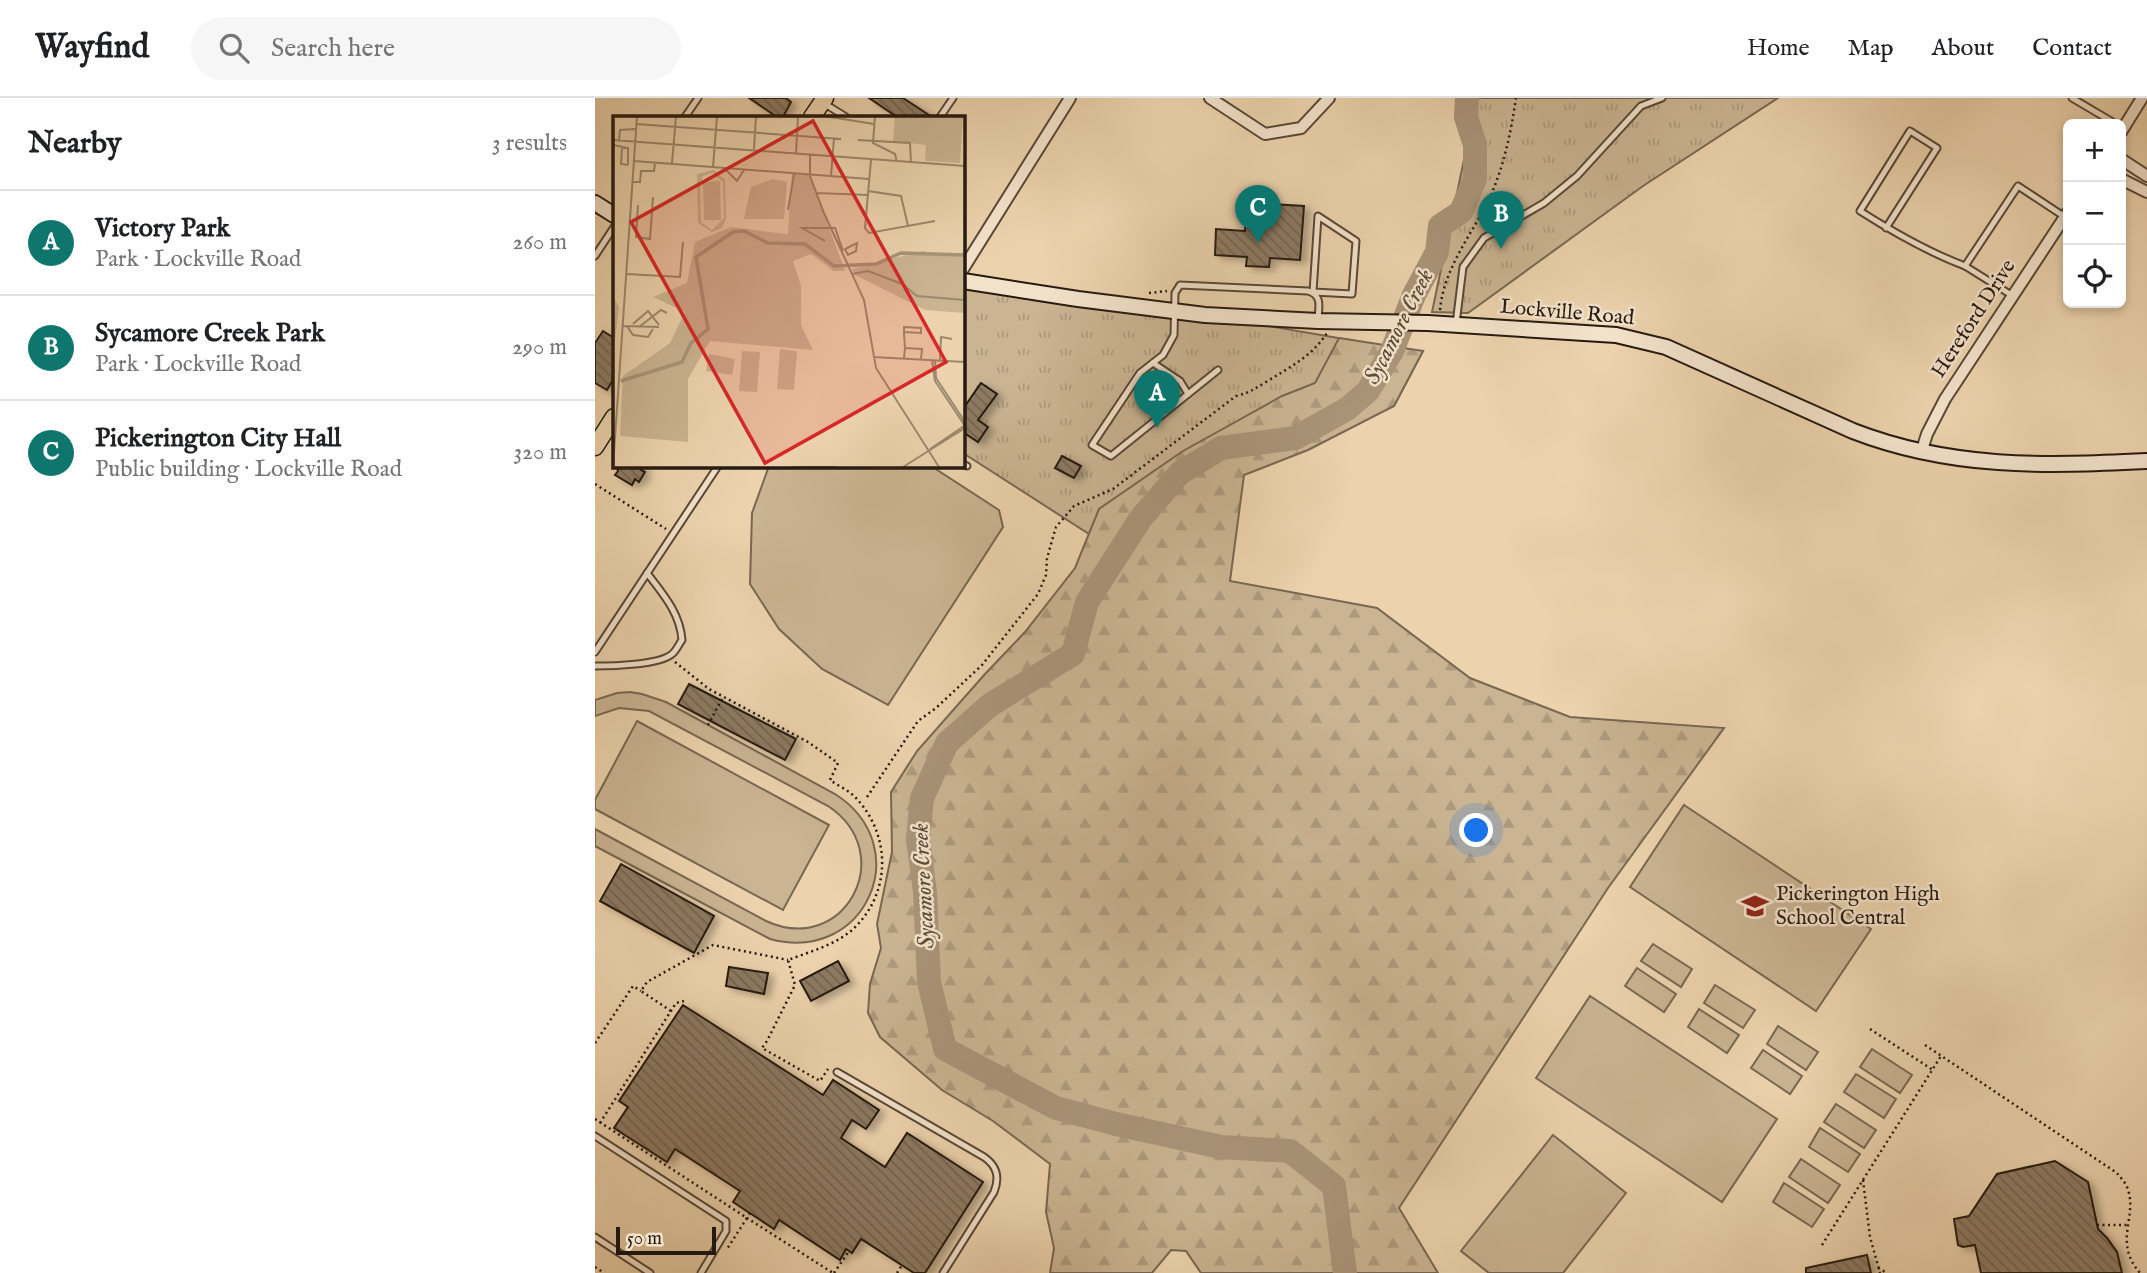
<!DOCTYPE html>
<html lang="en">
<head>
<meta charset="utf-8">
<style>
	body { margin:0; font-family:"IM FELL English",serif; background:#f6f6f6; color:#202124 }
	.controls { position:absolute; right:21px; top:21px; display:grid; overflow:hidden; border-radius:10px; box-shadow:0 4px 10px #0003 }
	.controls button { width:63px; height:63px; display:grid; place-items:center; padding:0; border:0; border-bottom:2px solid #e0e0e0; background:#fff; color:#202124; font:35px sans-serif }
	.scale { position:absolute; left:21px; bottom:18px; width:100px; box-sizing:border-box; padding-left:7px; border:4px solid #261a10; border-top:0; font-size:19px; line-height:24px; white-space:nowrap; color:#261a10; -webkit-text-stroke:5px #f3e2ca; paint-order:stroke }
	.you { position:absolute; left:882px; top:733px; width:24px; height:24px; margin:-18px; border:5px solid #fff; border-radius:50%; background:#1a73e8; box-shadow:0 0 0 10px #1a73e833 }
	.badge { display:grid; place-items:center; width:46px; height:46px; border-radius:50%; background:#0f766e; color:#fff; font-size:23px; font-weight:700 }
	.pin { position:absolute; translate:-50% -58px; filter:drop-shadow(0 2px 4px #0008) }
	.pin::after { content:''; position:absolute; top:37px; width:24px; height:21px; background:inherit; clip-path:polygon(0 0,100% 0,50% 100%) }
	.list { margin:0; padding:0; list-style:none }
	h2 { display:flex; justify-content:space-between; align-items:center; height:91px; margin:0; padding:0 28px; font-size:30px }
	h2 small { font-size:23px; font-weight:400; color:#757577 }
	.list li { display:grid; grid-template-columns:46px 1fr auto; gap:21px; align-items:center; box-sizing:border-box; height:105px; padding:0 28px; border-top:2px solid #e0e0e0 }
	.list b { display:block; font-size:26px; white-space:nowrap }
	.list p { margin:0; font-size:23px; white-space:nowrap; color:#757577 }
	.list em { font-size:23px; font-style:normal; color:#757577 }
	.icon { flex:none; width:38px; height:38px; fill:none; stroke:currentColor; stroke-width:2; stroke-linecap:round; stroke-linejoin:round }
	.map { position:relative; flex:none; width:1552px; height:1175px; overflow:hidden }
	header { display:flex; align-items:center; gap:42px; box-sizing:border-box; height:98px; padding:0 35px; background:#fff; border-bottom:2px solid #e0e0e0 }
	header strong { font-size:33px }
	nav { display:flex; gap:38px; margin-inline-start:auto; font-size:24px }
	.search { width:490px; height:63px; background:#f6f6f6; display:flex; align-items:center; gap:18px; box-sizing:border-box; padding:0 24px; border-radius:38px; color:#757577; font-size:26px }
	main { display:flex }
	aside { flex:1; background:#fff }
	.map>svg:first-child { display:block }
	.grass { fill:url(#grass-tufts); stroke:#786751; stroke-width:2 }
	.forest { fill:url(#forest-firs); stroke:#786751; stroke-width:2 }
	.garden { fill:#cab492; stroke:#786751; stroke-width:2 }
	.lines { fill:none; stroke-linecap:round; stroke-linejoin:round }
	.river { stroke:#a99478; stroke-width:24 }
	.building { fill:url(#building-back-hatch); stroke:#261a10; stroke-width:2; filter:url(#shadow) }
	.service-casing { stroke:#584837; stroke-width:9 }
	.minor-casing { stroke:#584837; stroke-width:14 }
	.secondary-casing { stroke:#261a10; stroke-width:18 }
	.primary-casing { stroke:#261a10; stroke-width:19 }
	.path { stroke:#261a10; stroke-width:2.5; stroke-dasharray:2 3.5; stroke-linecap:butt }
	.service { stroke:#f3e2ca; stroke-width:5 }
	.minor { stroke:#f3e2ca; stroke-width:10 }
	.secondary { stroke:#f3e2ca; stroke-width:14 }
	.primary { stroke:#ecd3ad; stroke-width:16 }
	.labels { text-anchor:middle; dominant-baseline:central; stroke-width:5; stroke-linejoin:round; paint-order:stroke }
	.street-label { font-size:21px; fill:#261a10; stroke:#f3e2ca }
	.poi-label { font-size:21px; fill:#261a10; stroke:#f3e2ca; text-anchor:start }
	.water-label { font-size:23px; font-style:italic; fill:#5a4b3a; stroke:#f3e2ca }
	.inset-river { fill:none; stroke:#a99478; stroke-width:3.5 }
	.inset-road { fill:none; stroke:#9d896e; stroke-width:2 }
	.view { fill:#d62828; fill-opacity:0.15; stroke:#d62828; stroke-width:3.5 }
	.inset-edge { fill:none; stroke:#261a10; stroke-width:3.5 }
</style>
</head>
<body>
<header>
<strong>Wayfind</strong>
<div class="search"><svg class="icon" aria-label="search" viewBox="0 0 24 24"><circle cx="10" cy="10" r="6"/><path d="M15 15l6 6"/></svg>Search here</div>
<nav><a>Home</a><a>Map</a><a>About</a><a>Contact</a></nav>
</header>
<main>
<aside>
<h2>Nearby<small>3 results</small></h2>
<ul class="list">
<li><span class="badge">A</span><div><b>Victory Park</b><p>Park · Lockville Road</p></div><em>260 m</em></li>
<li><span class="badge">B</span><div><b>Sycamore Creek Park</b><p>Park · Lockville Road</p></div><em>290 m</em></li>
<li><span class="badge">C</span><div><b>Pickerington City Hall</b><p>Public building · Lockville Road</p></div><em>320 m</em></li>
</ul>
</aside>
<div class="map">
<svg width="1552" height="1175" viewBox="0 0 1552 1175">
	<defs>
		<pattern id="grass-tufts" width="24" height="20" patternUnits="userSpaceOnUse" patternTransform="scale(1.75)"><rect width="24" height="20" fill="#cab492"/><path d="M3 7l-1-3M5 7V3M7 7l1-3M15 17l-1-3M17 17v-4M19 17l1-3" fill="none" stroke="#ad9a7d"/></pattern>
		<pattern id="forest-firs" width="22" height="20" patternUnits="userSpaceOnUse" patternTransform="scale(1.75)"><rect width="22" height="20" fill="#cab492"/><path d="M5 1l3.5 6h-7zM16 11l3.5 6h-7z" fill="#ad9a7d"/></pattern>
		<pattern id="building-back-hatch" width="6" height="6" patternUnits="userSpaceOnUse" patternTransform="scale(1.75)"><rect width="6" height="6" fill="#8d7a62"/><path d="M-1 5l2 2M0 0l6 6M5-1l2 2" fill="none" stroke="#73634f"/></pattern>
		<filter id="shadow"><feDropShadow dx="6" dy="3.5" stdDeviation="3.5" flood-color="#0004"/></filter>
	</defs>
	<rect width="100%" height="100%" fill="#ecd3ad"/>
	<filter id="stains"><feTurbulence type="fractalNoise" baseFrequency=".00286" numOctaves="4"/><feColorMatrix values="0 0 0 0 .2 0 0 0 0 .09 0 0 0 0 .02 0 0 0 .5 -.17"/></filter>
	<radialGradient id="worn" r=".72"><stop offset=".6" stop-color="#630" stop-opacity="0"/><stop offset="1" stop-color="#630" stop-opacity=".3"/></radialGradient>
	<g class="grass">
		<path d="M882,0H1183L1048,88L873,215L837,214Z"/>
		<path d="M368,183L610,217L778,246L769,251L828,253L799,308L653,373L550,472L368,355Z"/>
	</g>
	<path class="forest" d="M744,240L828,253L799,308L713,352L649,377L635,483L782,510L875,580L975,619L1129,630L1013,790L804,1110L843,1175H606L591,1153L576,1152L557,1175H455L459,1150L451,1114L455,1066L398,1023L347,992L285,939L273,915L275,886L286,850L282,826L297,754L296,694L322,653L390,576L430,534L480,470L504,411L588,353L687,298L720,285Z"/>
	<g class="garden">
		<path d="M174,368H336L404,412L408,429L293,607L227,571L184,531L155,486L157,415Z"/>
		<path d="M35,594L47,596L71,604L240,696C323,749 270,867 175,841L0,748V731L171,823C249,859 305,756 233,708L54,613L24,610L0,618V602L22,595Z"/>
		<path d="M42,623L234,727L188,812L0,711V702Z"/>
		<path d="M1089,707L1276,831L1221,913L1035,789Z"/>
		<path d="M1058,846L1097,871L1086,889L1046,863Z"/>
		<path d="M1042,870L1081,896L1069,914L1030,888Z"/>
		<path d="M1120,887L1160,912L1148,930L1109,905Z"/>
		<path d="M995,898L1182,1021L1127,1104L941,980Z"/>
		<path d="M1104,911L1144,937L1132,955L1093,929Z"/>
		<path d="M1183,928L1223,954L1211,972L1172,946Z"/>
		<path d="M1277,951L1317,977L1305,995L1265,969Z"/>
		<path d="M1168,952L1207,978L1195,996L1156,970Z"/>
		<path d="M1261,976L1301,1001L1289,1020L1249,994Z"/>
		<path d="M1241,1006L1281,1032L1269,1050L1229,1024Z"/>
		<path d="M1225,1030L1265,1056L1253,1074L1214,1049Z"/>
		<path d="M958,1037L1031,1095L968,1175H894L866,1153Z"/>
		<path d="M1206,1061L1245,1087L1233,1105L1194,1079Z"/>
		<path d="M1189,1085L1229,1111L1217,1129L1178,1104Z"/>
	</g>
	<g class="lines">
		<path class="river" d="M750,1175L739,1088L695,1053L626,1049L521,1026L461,1010L350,951L334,884L330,794L323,741L327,700L352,645L395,607L478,556L492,504L546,420L585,375L626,350L700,340L752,311L773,293L797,253L819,197L842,154L845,128L866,114L880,81V47L871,19L872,0"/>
	</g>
	<g class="building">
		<path d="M154,0H191L196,4L188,19H182Z"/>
		<path d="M274,0H308L337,19H302Z"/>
		<path d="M675,106L709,108L705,162L675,160L674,169L651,168L652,159L620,157L621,131L650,133L651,120L674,121Z"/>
		<path d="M8,233L19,240V280L12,292L0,285V245Z"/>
		<path d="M386,285L402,296L383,322L393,329L383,344L368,334V311Z"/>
		<path d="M467,358L486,368L479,380L460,370Z"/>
		<path d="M21,368H49L46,372L50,374L44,384L40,381L37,387L20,377L23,373Z"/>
		<path d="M94,586L201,641L190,662L83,606Z"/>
		<path d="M26,766L119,818L99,855L5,803Z"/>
		<path d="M243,863L254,883L216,903L205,883Z"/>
		<path d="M134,869L173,875L169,896L131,888Z"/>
		<path d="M88,907L228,997L238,982L284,1012L271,1031L257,1022L246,1040L290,1069L312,1035L388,1084L330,1175H319L266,1141L257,1155L251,1151L245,1162L184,1122L179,1131L138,1104L145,1093L80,1051L72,1064L19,1030L33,1009L24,1003Z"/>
		<path d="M1460,1063L1493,1084L1503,1131L1512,1140L1522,1154L1527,1175H1386L1380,1147L1368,1149L1363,1147L1359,1121L1374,1118L1402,1076Z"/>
		<path d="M1272,1157L1276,1175H1211V1170Z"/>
	</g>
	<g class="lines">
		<defs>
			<g id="service">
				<path d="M1477,0L1521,26"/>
				<path d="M230,6L251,19"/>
				<path d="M90,19L103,0"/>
				<path d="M345,19L358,0"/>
				<path d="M723,118L761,143L757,196L718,194Z"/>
				<path d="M1291,130L1342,50L1315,33L1265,113C1298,134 1333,154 1370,168"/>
				<path d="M0,158L19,129"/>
				<path d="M1418,198L1370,168L1423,88L1470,119"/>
				<path d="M861,226L868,169L889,140L949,105L982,78L1046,8L1067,0"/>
				<path d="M558,265L585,283L593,296"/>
				<path d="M623,272L516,358L497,347L545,275L568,257L579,237L580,195L585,187L713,193C727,197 724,208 723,220"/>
				<path d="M368,366L372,368"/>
				<path d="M0,554L123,368"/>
				<path d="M0,568C16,568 65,567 77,556C81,553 84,546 87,542C85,515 68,496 52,475"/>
				<path d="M242,974L389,1059C402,1068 405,1079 399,1094L348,1175"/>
				<path d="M0,1038L131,1123V1133L106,1175"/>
				<path d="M0,1139L55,1175"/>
			</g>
			<g id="minor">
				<path d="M615,0L670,36L706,30L734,0"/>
				<path d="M1526,34L1547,0"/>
				<path d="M1526,61L1552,78"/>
				<path d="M1526,81L1552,94"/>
				<path d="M368,171L475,0"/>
				<path d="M1326,355L1332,336L1350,301L1473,114"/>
			</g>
			<g id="secondary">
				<path d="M0,105L19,117"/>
				<path d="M368,183L483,201L610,217L723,223L833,225L1021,237L1071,249L1258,333C1356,371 1449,368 1552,363"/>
			</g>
			<g id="primary">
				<path d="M217,19L230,0"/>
				<path d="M0,349L19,319"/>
			</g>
		</defs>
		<use href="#service" class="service-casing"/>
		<use href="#minor" class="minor-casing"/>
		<use href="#secondary" class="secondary-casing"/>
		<use href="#primary" class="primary-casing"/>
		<g class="path">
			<path d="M554,195L572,193"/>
			<path d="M845,212C849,169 877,137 895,99C909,68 916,34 921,0"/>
			<path d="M0,386L71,431"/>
			<path d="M80,564L114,591L213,644L243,665L235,682C242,687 251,691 258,697C297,735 297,796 257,832C240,847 214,854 193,862L200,887L172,943L167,950L225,983L233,971"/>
			<path d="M113,627L128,599"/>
			<path d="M272,699L323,623L341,610L387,567L443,496L451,477L452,460L461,429L479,408L518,391L641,298C654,295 661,290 671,284C695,269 716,259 732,235"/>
			<path d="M76,913L46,893L52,884L118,847L193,862"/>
			<path d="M1275,931L1338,972"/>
			<path d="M0,945L38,888L46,893"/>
			<path d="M1330,947L1522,1075C1525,1079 1530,1084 1532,1089C1544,1118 1517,1143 1545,1175"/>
			<path d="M0,1021L152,1120L132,1151"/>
			<path d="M5,1025L81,905L89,903"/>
			<path d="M1268,1082L1275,1139L1285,1175"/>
			<path d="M155,1115L152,1120L238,1175"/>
			<path d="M1502,1127H1532"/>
			<path d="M1227,1147L1346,958"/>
			<path d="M0,1169L9,1175"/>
			<path d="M1283,1170L1292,1175"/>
			<path d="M239,1175L254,1153"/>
			<path d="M302,1175L307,1167"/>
		</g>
		<use href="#service" class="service"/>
		<use href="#minor" class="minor"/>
		<use href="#secondary" class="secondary"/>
		<use href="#primary" class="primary"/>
	</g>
	<defs>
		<symbol id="school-bare" viewBox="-9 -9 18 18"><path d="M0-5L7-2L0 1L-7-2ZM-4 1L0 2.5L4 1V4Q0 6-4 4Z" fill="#8f2418" stroke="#f3e2ca" stroke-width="2.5" paint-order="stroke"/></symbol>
	</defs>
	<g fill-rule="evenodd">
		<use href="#school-bare" x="1141" y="789" width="38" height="38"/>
	</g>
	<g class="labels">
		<g class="street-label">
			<text transform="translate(972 215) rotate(5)">Lockville Road</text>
			<text transform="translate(1379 221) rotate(-57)">Hereford Drive</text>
		</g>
		<g class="poi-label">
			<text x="1181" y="796">Pickerington High<tspan x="1181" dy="24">School Central</tspan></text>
		</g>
		<g class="water-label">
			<text transform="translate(804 229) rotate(-63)">Sycamore Creek</text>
			<text transform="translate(329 788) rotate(-93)">Sycamore Creek</text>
		</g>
	</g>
	<g transform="translate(18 18)">
		<rect width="352" height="352" fill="#ecd3ad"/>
		<path d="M179,58L197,59L232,155H221L199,138L174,131ZM310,135L327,139L352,137V197L312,194L242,159L239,153Z" fill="#cab492"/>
		<path d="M118,111L180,119L218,141H227L232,155H221L198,138L180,145L188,170V209L200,234L97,225L75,263V326L7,320L10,260L57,227L72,196L40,181L74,167L82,126ZM0,181L6,191L0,240Z" fill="#cab492"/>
		<path d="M282,0H350L347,47L312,45L313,29L280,25Z" fill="#cab492"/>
		<path d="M101,54L112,64L113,102L109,112L99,116L85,107L84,58ZM100,57L110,66L111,102L99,114L88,106L87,68L90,60ZM160,63L174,66L171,103H131L138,71ZM107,65L108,104H91L90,66ZM306,154L342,155L341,175L305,173ZM167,233L184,235L181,274L164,273ZM129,235L147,236L144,276L126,275ZM96,238L122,243L119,259L93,255Z" fill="#cab492" fill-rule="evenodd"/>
		<path class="inset-river" d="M8,265L69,246L78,227L95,213L83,141L120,116L131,115L155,127L192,128L221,150L263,148L288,137L352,139"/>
		<path class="inset-road" d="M211,0L261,8M262,0L260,27L282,38L284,46M23,8L228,23M0,24L352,50M245,24L297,27L298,47M6,25L7,14L22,13M0,29L15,32V49M9,30L8,48L15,49M141,33L143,0M183,38L185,0M197,39V60L211,97L251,184L263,252L326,351M258,44L252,112L256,117L322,105M21,45L256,63M59,47L63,0M100,51L104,0M112,53L124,65L131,54M218,60L221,22M19,66H27L28,55H41L42,47M255,75L288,80L295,110M204,77L255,79M25,89L23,121L37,123L40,81M175,94L181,58M212,125L189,112H222L230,135M244,127L243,135L235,139L232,133ZM14,158L67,161L70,126M239,158L255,155L289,168L304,180L352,184M20,208L35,195L46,209M10,210L46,211M14,210L20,219L35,221L40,213M26,211L48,194L54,197M291,216L308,217V212L291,211V218L292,232M260,241L352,246M291,242L292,232L309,233L308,243M319,244L322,265L352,310M322,244L323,262L352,306M327,244L328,221L339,223M317,333L351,310M0,351L24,0M180,351H223M290,351L352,312"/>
		<path class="view" d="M200,5L333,246L152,347L18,106Z"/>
		<rect width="352" height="352" class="inset-edge"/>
	</g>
	<rect width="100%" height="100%" filter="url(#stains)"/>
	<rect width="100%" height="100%" fill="url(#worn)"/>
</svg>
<div class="controls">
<button>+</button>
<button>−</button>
<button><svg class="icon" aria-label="locate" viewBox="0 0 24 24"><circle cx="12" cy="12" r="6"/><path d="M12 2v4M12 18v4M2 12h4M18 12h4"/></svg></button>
</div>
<div class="scale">50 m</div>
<div class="you"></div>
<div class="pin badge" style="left:562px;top:330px">A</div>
<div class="pin badge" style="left:906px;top:151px">B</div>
<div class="pin badge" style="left:663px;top:145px">C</div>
</div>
</main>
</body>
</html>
